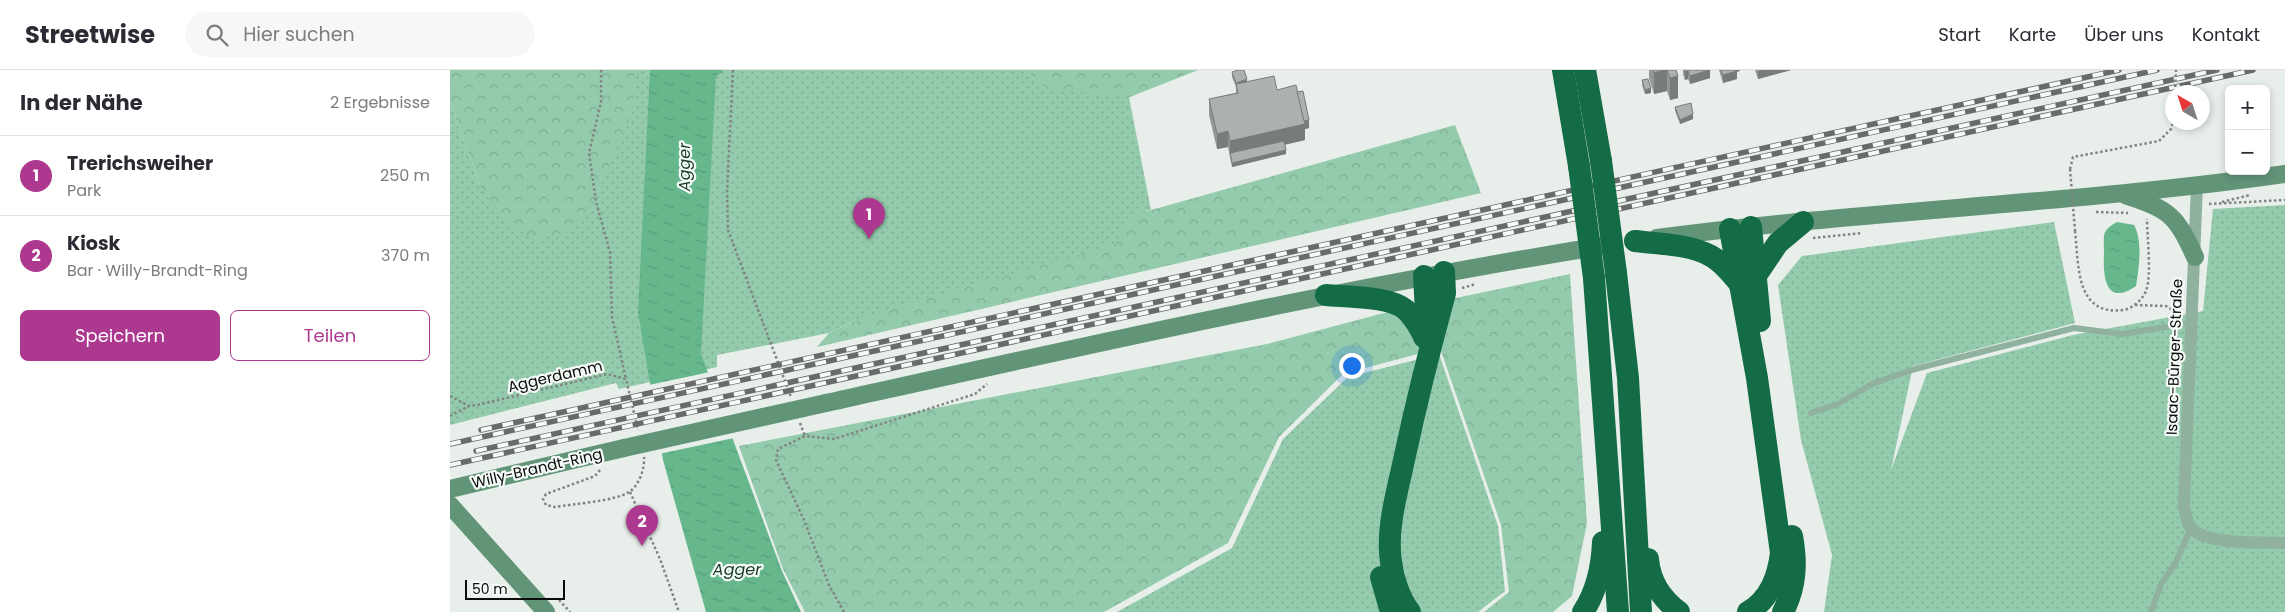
<!DOCTYPE html>
<html lang="de">
<head>
<meta charset="utf-8">
<style>
	body { margin:0; font-family:Poppins,sans-serif; background:#f7f7f7; color:#2b2b33 }
	.controls { position:absolute; right:15px; top:15px; display:grid; overflow:hidden; border-radius:8px; box-shadow:0 2px 8px #0003 }
	.controls button { width:45px; height:45px; display:grid; place-items:center; padding:0; border:0; border-bottom:1px solid #e1e1e2; background:#fff; color:#2b2b33; font:25px sans-serif }
	.compass { position:absolute; left:1715px; top:15px; width:45px; height:45px; border-radius:50%; background:#fff; box-shadow:0 2px 8px #0003; rotate:321deg }
	.scale { position:absolute; left:15px; bottom:12px; width:100px; box-sizing:border-box; padding-left:5px; border:2px solid #0b0d0c; border-top:0; font-size:14px; line-height:18px; white-space:nowrap; color:#0b0d0c; -webkit-text-stroke:4px #f5fcf8; paint-order:stroke }
	.you { position:absolute; left:901px; top:295px; width:18px; height:18px; margin:-12px; border:4px solid #fff; border-radius:50%; background:#1a73e8; box-shadow:0 0 0 8px #1a73e833 }
	.badge { display:grid; place-items:center; width:32px; height:32px; border-radius:50%; background:#ad3890; color:#fff; font-size:16px; font-weight:700 }
	.pin { position:absolute; translate:-50% -41px; filter:drop-shadow(0 1px 2px #0008) }
	.pin::after { content:''; position:absolute; top:26px; width:18px; height:15px; background:inherit; clip-path:polygon(0 0,100% 0,50% 100%) }
	.list { margin:0; padding:0; list-style:none }
	h2 { display:flex; justify-content:space-between; align-items:center; height:65px; margin:0; padding:0 20px; font-size:21px }
	h2 small { font-size:16px; font-weight:400; color:#7c7c81 }
	.list li { display:grid; grid-template-columns:32px 1fr auto; gap:15px; align-items:center; box-sizing:border-box; height:80px; padding:0 20px; border-top:1px solid #e1e1e2 }
	.list b { display:block; font-size:19px; white-space:nowrap }
	.list p { margin:0; font-size:16px; white-space:nowrap; color:#7c7c81 }
	.list em { font-size:16px; font-style:normal; color:#7c7c81 }
	.actions { display:flex; gap:10px; padding:15px 20px }
	.actions a { flex:1; padding:11px 0; border:1px solid #ad3890; border-radius:8px; text-align:center; font-size:18px; color:#ad3890 }
	.actions .main { background:#ad3890; color:#fff }
	.icon { flex:none; width:28px; height:28px; fill:none; stroke:currentColor; stroke-width:2; stroke-linecap:round; stroke-linejoin:round }
	.map { position:relative; flex:none; width:1835px; height:542px; overflow:hidden }
	header { display:flex; align-items:center; gap:30px; box-sizing:border-box; height:70px; padding:0 25px; background:#fff; border-bottom:1px solid #e1e1e2 }
	header strong { font-size:24px }
	nav { display:flex; gap:28px; margin-inline-start:auto; font-size:18px }
	.search { width:350px; height:45px; background:#f7f7f7; display:flex; align-items:center; gap:12px; box-sizing:border-box; padding:0 18px; border-radius:28px; color:#7c7c81; font-size:19px }
	main { display:flex }
	aside { flex:1; background:#fff }
	.map>svg:first-child { display:block }
	.green { fill:url(#green-dots) }
	.forest { fill:url(#forest-crowns) }
	.water { fill:url(#water-ripples) }
	.pier { fill:#e8eeea }
	.lines { fill:none; stroke-linecap:round; stroke-linejoin:round }
	.path { stroke:#808482; stroke-width:2.5; stroke-dasharray:2.5 2.5; stroke-linecap:butt }
	.lane { stroke:#90b19e; stroke-width:6 }
	.street { stroke:#90b19e; stroke-width:12 }
	.secondary { stroke:#629478; stroke-width:18 }
	.highway { stroke:#136c46; stroke-width:22 }
	.rail-casing { stroke:#686b69; stroke-width:5.5 }
	.rail { stroke:#f5fcf8; stroke-width:4; stroke-dasharray:11; stroke-linecap:butt }
	.path-bridge { stroke:#808482; stroke-width:2.5; stroke-dasharray:2.5 2.5; stroke-linecap:butt }
	.secondary-bridge { stroke:#629478; stroke-width:18 }
	.highway-bridge { stroke:#136c46; stroke-width:22 }
	.wall { fill:#939895 }
	.shaded-wall { fill:#787c79 }
	.building { fill:#abb1ad; stroke:#787c79 }
	.labels { text-anchor:middle; dominant-baseline:central; stroke-width:4.5; stroke-linejoin:round; paint-order:stroke }
	.street-label { font-size:15px; fill:#0b0d0c; stroke:#f5fcf8 }
	.water-label { font-size:16px; font-style:italic; fill:#163928; stroke:#f5fcf8 }
</style>
</head>
<body>
<header>
<strong>Streetwise</strong>
<div class="search"><svg class="icon" aria-label="search" viewBox="0 0 24 24"><circle cx="10" cy="10" r="6"/><path d="M15 15l6 6"/></svg>Hier suchen</div>
<nav><a>Start</a><a>Karte</a><a>Über uns</a><a>Kontakt</a></nav>
</header>
<main>
<aside>
<h2>In der Nähe<small>2 Ergebnisse</small></h2>
<ul class="list">
<li><span class="badge">1</span><div><b>Trerichsweiher</b><p>Park</p></div><em>250 m</em></li>
<li><span class="badge">2</span><div><b>Kiosk</b><p>Bar · Willy-Brandt-Ring</p></div><em>370 m</em></li>
</ul>
<div class="actions"><a class="main">Speichern</a><a>Teilen</a></div>
</aside>
<div class="map">
<svg width="1835" height="542" viewBox="0 0 1835 542">
	<defs>
		<pattern id="green-dots" width="8" height="8" patternUnits="userSpaceOnUse" patternTransform="scale(1.25)"><rect width="8" height="8" fill="#94cbac"/><path d="M2 2h.1M6 6h.1" fill="none" stroke="#7ead93" stroke-width="1.8" stroke-linecap="round"/></pattern>
		<pattern id="forest-crowns" width="20" height="18" patternUnits="userSpaceOnUse" patternTransform="scale(1.25)"><rect width="20" height="18" fill="#94cbac"/><path d="M2 6a3 3 0 1 1 6 0M12 15a3 3 0 1 1 6 0" fill="none" stroke="#7ead93"/></pattern>
		<pattern id="water-ripples" width="26" height="14" patternUnits="userSpaceOnUse" patternTransform="scale(1.25)"><rect width="26" height="14" fill="#67b78d"/><path d="M2 4q2-2 4 0t4 0M15 11q2-2 4 0t4 0" fill="none" stroke="#589c78"/></pattern>
	</defs>
	<rect width="100%" height="100%" fill="#e8eeea"/>
	<g class="green">
		<path d="M98,0H719L679,27L701,140H697L704,181L405,251L379,263L267,285V297L169,319L166,313L0,355V32L31,118Z"/>
		<path d="M1835,135V542H1374L1382,485L1351,370L1328,215L1352,186L1604,152L1625,253L1463,296L1441,400L1477,303L1623,265L1753,241L1763,139Z"/>
		<path d="M989,284L1048,456L1055,521L1028,542H667L782,478L833,369L898,307Z"/>
	</g>
	<g class="forest">
		<path d="M0,0H185L183,41L145,129L118,163L81,169L53,147L31,118L0,32Z"/>
		<path d="M577,0H748L680,27L598,19Z"/>
		<path d="M1005,55L1031,123L367,277L379,263L421,244L664,175L684,143L701,140Z"/>
		<path d="M1120,204L1137,453L1122,526L1103,542H1034L1059,522L1051,455L990,278L893,304L829,367L778,473L654,542H355L333,499L289,376L817,274L930,244Z"/>
	</g>
	<g class="water">
		<path d="M200,0H272L273,2L266,6L251,284L332,501L351,542H256L213,390L188,242Z"/>
		<path d="M1667,152L1684,155C1693,171 1689,198 1686,216C1654,238 1653,204 1654,182C1654,176 1653,167 1655,162C1658,157 1663,154 1667,152Z"/>
	</g>
	<path class="pier" d="M260,302L284,368L209,384L199,315Z"/>
	<g class="lines">
		<g class="path">
			<path d="M151,0V32L139,83L146,132L160,182L162,247L176,309"/>
			<path d="M283,0L277,122L278,160L341,327"/>
			<path d="M1620,99L1623,87L1709,71L1721,59L1723,52"/>
			<path d="M1772,132L1800,125"/>
			<path d="M1759,134L1835,130"/>
			<path d="M1646,142L1678,143"/>
			<path d="M1625,161C1629,195 1625,246 1673,240C1682,239 1692,230 1696,221C1702,205 1697,167 1697,149"/>
			<path d="M1363,168L1412,163"/>
			<path d="M1012,218L1026,214"/>
			<path d="M1685,235L1716,236L1729,244"/>
			<path d="M0,326L19,336L27,335L157,304L176,309L188,360"/>
			<path d="M0,346L19,336"/>
			<path d="M350,353L355,366"/>
			<path d="M150,400L145,406L96,424L93,429L96,435L105,437C122,434 166,431 179,422C189,416 195,398 194,387"/>
			<path d="M180,422L210,489L229,542"/>
			<path d="M109,530L120,542"/>
			<path d="M394,542L379,515L354,450L326,390L328,379L355,366L384,369L525,324L537,314"/>
		</g>
		<g class="lane">
			<path d="M1361,343L1388,334L1424,313L1465,299L1624,258L1672,264L1741,253"/>
			<path d="M1701,542L1711,514L1725,494L1741,458"/>
		</g>
		<path class="street" d="M1747,115L1734,433C1735,442 1736,453 1742,459C1758,475 1812,472 1835,473"/>
		<g class="secondary">
			<path d="M1677,126C1720,139 1727,147 1745,187"/>
			<path d="M1207,168C1416,140 1627,134 1835,104"/>
			<path d="M376,333C634,276 891,218 1152,176"/>
			<path d="M0,419L174,378"/>
			<path d="M0,435L96,542"/>
		</g>
		<g class="highway">
			<path d="M1113,0L1129,96"/>
			<path d="M1135,0L1151,91"/>
			<path d="M1301,157L1310,251"/>
			<path d="M1280,159L1307,308L1331,483C1328,507 1320,529 1298,542"/>
			<path d="M1185,171C1209,174 1239,174 1261,186C1272,192 1281,203 1289,213"/>
			<path d="M1166,203L1178,308L1191,542"/>
			<path d="M1305,207L1328,173L1353,152"/>
			<path d="M1144,208L1168,542"/>
			<path d="M876,225C897,227 940,226 956,240C964,247 969,257 974,266"/>
			<path d="M974,267L976,242L974,206"/>
			<path d="M1198,489C1200,512 1211,528 1229,542"/>
			<path d="M931,507L941,542"/>
			<path d="M960,542C950,529 943,509 941,492C936,459 947,423 954,390C966,334 980,278 995,223L994,202"/>
			<path d="M1133,542C1147,521 1152,497 1153,472"/>
			<path d="M1333,542C1346,517 1347,493 1342,466"/>
		</g>
		<defs>
			<g id="rail">
				<path d="M31,360L1669,0"/>
				<path d="M0,374L1707,0"/>
				<path d="M26,381L1767,0"/>
				<path d="M0,395L1803,0"/>
			</g>
		</defs>
		<use href="#rail" class="rail-casing"/>
		<use href="#rail" class="rail"/>
		<g class="path-bridge">
			<path d="M1725,22L1726,0"/>
			<path d="M1620,99L1625,161"/>
		</g>
		<path class="secondary-bridge" d="M174,378L376,333"/>
		<g class="highway-bridge">
			<path d="M1151,91L1166,203"/>
			<path d="M1129,96L1144,208"/>
		</g>
	</g>
	<g class="wall">
		<path d="M1199,0H1226L1228,28L1220,30L1217,21L1204,24L1199,8Z"/>
		<path d="M1233,0H1260V8L1240,14L1238,9L1235,10L1233,4Z"/>
		<path d="M1269,0H1290V1L1287,2V9L1273,13Z"/>
		<path d="M1305,0H1341L1308,9Z"/>
		<path d="M782,2L797,12L827,20L847,22L859,58L855,59V70L834,75L836,84L782,97L778,77L767,79L759,45V29L786,23V17L782,7Z"/>
		<path d="M1192,10L1201,23L1195,24L1192,15Z"/>
		<path d="M1225,37L1243,49L1230,54L1225,41Z"/>
	</g>
	<g class="shaded-wall">
		<path d="M1214,0H1217V21L1204,24V3Z"/>
		<path d="M1259,0H1260V8L1240,14V6Z"/>
		<path d="M1286,0H1290L1287,2V9L1273,13V5Z"/>
		<path d="M1312,0H1341L1308,9V1Z"/>
		<path d="M1238,1V9L1235,10V2Z"/>
		<path d="M1228,6V28L1220,30V8Z"/>
		<path d="M797,9V13L787,17L786,13Z"/>
		<path d="M1201,18V23L1195,24V20Z"/>
		<path d="M1243,44V49L1230,54V50Z"/>
		<path d="M859,50V58L855,59V70L781,87L780,83V87V71Z"/>
		<path d="M778,61V77L767,79V64Z"/>
		<path d="M836,80V84L782,97V93Z"/>
	</g>
	<g class="building">
		<path d="M788,0H794L797,9L786,13L782,2Z"/>
		<path d="M1203,0H1214L1204,3Z"/>
		<path d="M1217,0H1226L1228,6L1220,8Z"/>
		<path d="M1234,0H1259L1240,6L1238,1L1235,2Z"/>
		<path d="M1271,0H1287V1L1273,5Z"/>
		<path d="M824,6L827,20L846,15L855,54L780,71L778,61L767,64L759,29L788,23L786,14Z"/>
		<path d="M1198,9L1201,18L1195,20L1192,10Z"/>
		<path d="M853,21L859,50L854,51L847,22Z"/>
		<path d="M1241,33L1243,44L1230,50L1225,37Z"/>
		<path d="M834,71L836,80L782,93L780,83Z"/>
	</g>
	<g class="labels">
		<g class="street-label">
			<text transform="translate(1724 287) rotate(-88)">Isaac-Bürger-Straße</text>
			<text transform="translate(105 306) rotate(-13)">Aggerdamm</text>
			<text transform="translate(87 398) rotate(-13)">Willy-Brandt-Ring</text>
		</g>
		<g class="water-label">
			<text transform="translate(234 97) rotate(-90)">Agger</text>
			<text x="287" y="499">Agger</text>
		</g>
	</g>
</svg>
<div class="controls">
<button>+</button>
<button>−</button>
</div>
<svg class="compass" viewBox="-18 -18 36 36"><path d="M0-13l5 13h-10z" fill="#e53935"/><path d="M0 13l5-13h-10z" fill="#7c7c81"/></svg>
<div class="scale">50 m</div>
<div class="you"></div>
<div class="pin badge" style="left:419px;top:169px">1</div>
<div class="pin badge" style="left:192px;top:476px">2</div>
</div>
</main>
</body>
</html>
